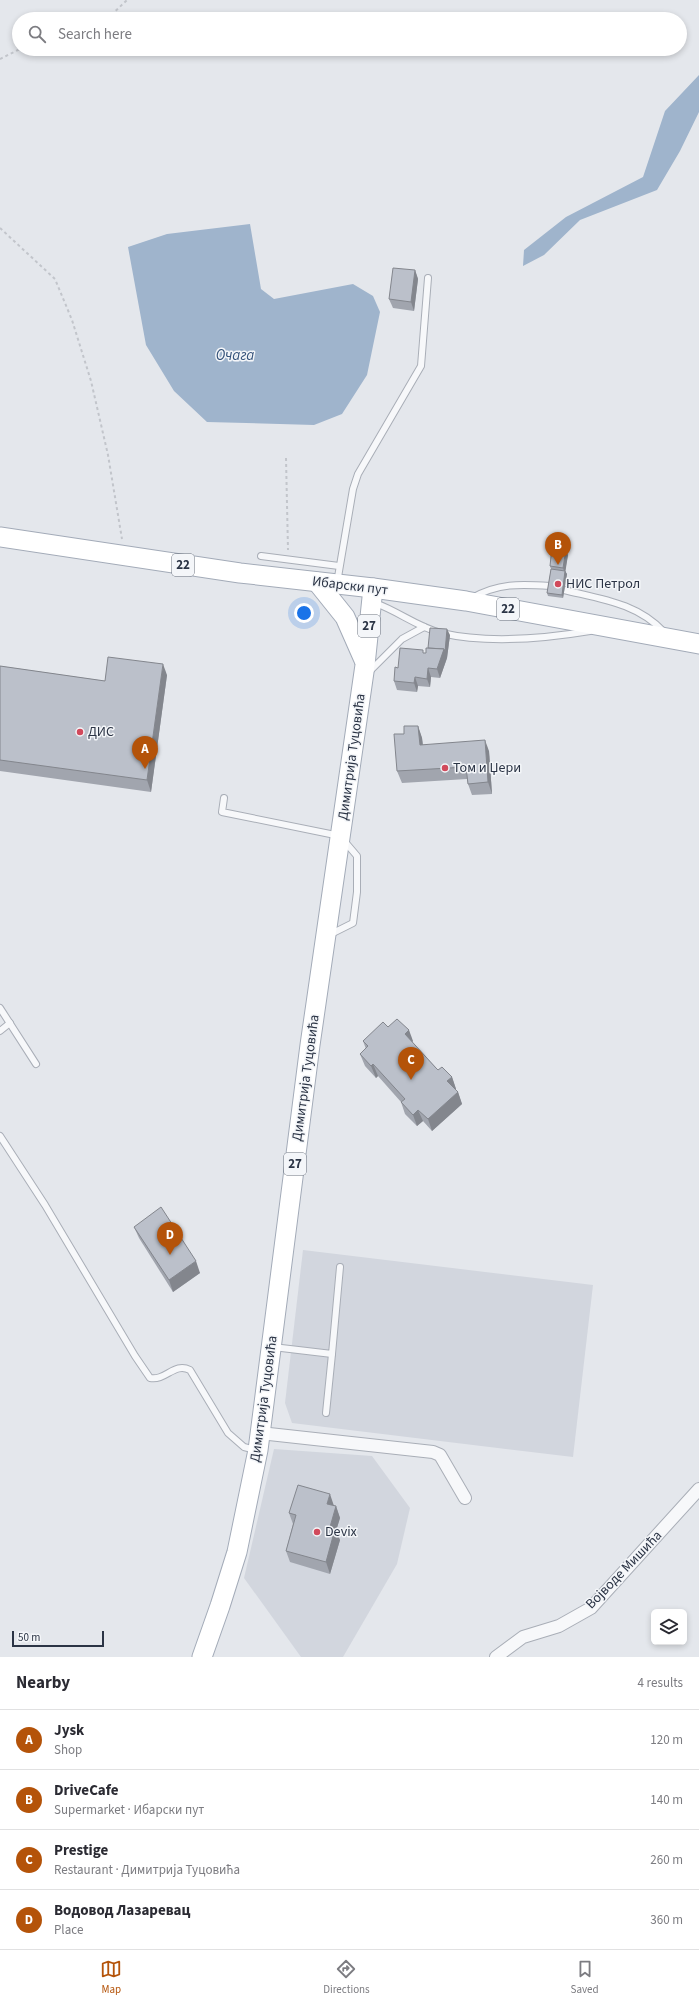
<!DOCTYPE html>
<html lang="en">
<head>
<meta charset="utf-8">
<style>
	body { margin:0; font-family:"Source Sans 3",sans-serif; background:#f7f7f7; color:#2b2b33 }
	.controls { position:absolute; right:12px; bottom:12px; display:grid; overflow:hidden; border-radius:6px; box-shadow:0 2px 6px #0003 }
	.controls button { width:36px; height:36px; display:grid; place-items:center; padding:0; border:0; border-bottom:1px solid #e1e1e2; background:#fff; color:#2b2b33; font:20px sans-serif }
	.scale { position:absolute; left:12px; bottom:10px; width:92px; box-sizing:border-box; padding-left:4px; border:2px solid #2b3445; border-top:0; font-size:11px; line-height:14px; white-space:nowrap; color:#2b3445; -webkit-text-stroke:3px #f4f6f9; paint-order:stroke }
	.you { position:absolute; left:304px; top:613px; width:14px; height:14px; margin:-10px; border:3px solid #fff; border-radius:50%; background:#1a73e8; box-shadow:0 0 0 6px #1a73e833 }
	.badge { display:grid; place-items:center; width:26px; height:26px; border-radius:50%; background:#b45309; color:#fff; font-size:13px; font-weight:700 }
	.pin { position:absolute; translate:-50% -33px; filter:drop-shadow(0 1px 2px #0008) }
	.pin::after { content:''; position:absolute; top:21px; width:14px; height:12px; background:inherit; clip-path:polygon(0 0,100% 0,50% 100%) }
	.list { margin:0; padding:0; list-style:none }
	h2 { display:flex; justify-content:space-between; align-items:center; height:52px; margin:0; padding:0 16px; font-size:17px }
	h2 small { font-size:13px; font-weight:400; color:#7c7c81 }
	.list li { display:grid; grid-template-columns:26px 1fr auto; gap:12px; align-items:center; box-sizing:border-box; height:60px; padding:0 16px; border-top:1px solid #e1e1e2 }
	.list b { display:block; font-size:15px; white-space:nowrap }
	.list p { margin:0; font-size:13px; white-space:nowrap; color:#7c7c81 }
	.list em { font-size:13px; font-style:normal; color:#7c7c81 }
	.icon { flex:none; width:22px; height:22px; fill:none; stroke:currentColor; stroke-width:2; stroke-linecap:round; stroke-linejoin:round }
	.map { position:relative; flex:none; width:699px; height:1657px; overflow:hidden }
	.search { position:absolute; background:#fff; box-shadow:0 2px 6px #0003; left:12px; right:12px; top:12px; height:44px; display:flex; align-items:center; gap:10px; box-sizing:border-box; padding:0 14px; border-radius:22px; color:#7c7c81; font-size:15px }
	.sheet { height:292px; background:#fff }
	nav { display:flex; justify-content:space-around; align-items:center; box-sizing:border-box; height:56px; border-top:1px solid #e1e1e2; background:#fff; font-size:11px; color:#7c7c81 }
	nav a { display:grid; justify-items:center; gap:2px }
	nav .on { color:#b45309 }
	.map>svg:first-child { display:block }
	.built { fill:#d2d6de }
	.water { fill:#9fb4cc }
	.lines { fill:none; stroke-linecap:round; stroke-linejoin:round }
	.lane-casing { stroke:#a9aeb7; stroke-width:8 }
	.street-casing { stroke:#a9aeb7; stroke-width:14 }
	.primary-casing { stroke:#a3abb8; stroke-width:21 }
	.path { stroke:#c2c5cb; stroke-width:2; stroke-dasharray:3 3; stroke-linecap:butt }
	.lane { stroke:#f7f8fa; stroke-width:6 }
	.street { stroke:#f7f8fa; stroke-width:12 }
	.primary { stroke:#fff; stroke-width:19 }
	.wall { fill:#a1a5ae }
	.shaded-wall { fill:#83868d }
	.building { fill:#bbc0ca; stroke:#83868d }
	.poi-dot { fill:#d1495b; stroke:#f4f6f9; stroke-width:1.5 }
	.labels { text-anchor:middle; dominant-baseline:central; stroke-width:3; stroke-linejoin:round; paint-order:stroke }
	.shield { fill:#f4f6f9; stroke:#676e7b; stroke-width:1 }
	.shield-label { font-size:13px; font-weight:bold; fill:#2b3445 }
	.poi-label { font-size:14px; fill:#2b3445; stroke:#f4f6f9; text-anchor:start }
	.street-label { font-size:14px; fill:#2b3445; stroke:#f4f6f9 }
	.water-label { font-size:15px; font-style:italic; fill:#34527a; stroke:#f4f6f9 }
</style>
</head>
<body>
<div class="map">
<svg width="699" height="1657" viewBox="0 0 699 1657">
	<rect width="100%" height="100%" fill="#e4e7ec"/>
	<g class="built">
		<path d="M303,1250L593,1285L573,1457L292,1423L285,1403Z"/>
		<path d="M274,1449L372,1456L410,1508L397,1564L343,1657H301L244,1578Z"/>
	</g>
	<g class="water">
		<path d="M699,75V112L680,151L657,190L580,220L544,255L523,266L524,250L566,217L643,177L665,111Z"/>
		<path d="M250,224L261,289L274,299L353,284L373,296L380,312L367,375L342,414L314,425L207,422L174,391L146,345L128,247L167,234Z"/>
	</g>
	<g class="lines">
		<defs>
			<g id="lane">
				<path d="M261,556L339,566"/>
				<path d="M337,583L353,489L358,474L421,366L428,278"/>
				<path d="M564,590C601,599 637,603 664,632"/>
				<path d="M472,598C498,583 520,584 550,586"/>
				<path d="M375,603C398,611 417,627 441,633C489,644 542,639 590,631"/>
				<path d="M370,671L402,639L424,627"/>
				<path d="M224,798L222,812L340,836L357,856V892L353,923L329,935"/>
				<path d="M0,1008L36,1064"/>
				<path d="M0,1031L10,1023"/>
				<path d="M0,1136L45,1205L135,1356L150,1378C166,1381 174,1362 190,1370L228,1433L244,1447L256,1450"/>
				<path d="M273,1347L332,1354L340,1267"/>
				<path d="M326,1413L332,1354"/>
			</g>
			<g id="street">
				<path d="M260,1433L433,1452L440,1455L465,1498"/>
				<path d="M496,1657L523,1637L559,1626L591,1608L699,1489"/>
			</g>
			<g id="primary">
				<path d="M0,537L240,573L373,588L466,601L699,644"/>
				<path d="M317,582L345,617L364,660"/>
				<path d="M202,1657L220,1606L237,1552L258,1450L310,1045L365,665L373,588"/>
			</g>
		</defs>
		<use href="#lane" class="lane-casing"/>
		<use href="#street" class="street-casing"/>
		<use href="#primary" class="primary-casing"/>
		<g class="path">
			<path d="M107,19L127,0"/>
			<path d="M0,59L20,49"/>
			<path d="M0,228L55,279L72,320L91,381L108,455L122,539"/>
			<path d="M286,458L288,550"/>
		</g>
		<use href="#lane" class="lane"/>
		<use href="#street" class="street"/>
		<use href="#primary" class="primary"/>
	</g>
	<g class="wall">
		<path d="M415,270L418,279L414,311L393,308L389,299Z"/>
		<path d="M568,555L565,571L567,574L563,598L548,596L547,593L551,569L550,566Z"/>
		<path d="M450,635L447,658L440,678L431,677L430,687L418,686L417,692L397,690L394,681L398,668L424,653H426L428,648Z"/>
		<path d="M0,666L105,681L167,675L151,792L0,771Z"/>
		<path d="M418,726L422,738L423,745L489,751L492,794L472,795L468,784L467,779L402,783L397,771L404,734Z"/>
		<path d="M388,1027L413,1041L412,1042L438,1070L452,1077L456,1089H455L458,1092L462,1104L432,1131L423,1121L417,1126L405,1114L401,1102L378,1076L376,1078L365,1066L360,1054L366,1049L363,1041Z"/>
		<path d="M134,1227L200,1273L173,1292L139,1238Z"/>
		<path d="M334,1506H336L340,1518L336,1531L340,1540L330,1574L290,1562L286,1551L293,1524L289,1513Z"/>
	</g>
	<g class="shaded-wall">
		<path d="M415,270L418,279L414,311L411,302Z"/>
		<path d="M566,549L568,555L565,574L563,568Z"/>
		<path d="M565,571L567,574L563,598L562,595Z"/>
		<path d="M447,629L450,635L447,658L440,678L437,669Z"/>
		<path d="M163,664L167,675L151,792L147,780Z"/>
		<path d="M428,668L431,677L430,687L427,679Z"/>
		<path d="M415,677L418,686L417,692L414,683Z"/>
		<path d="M418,726L422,738L424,757L420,745Z"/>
		<path d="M485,740L489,751L492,794L488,782Z"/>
		<path d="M409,1030L413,1041L409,1046L405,1034Z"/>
		<path d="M373,1064L378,1076L376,1078L371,1066Z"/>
		<path d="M452,1077L456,1089L451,1092L447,1081Z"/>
		<path d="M458,1092L462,1104L432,1131L428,1119Z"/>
		<path d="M418,1110L423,1121L417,1126L413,1115Z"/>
		<path d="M196,1261L200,1273L173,1292L169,1280Z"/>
		<path d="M330,1494L334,1506L327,1504Z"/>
		<path d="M336,1506L340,1518L336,1531L340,1540L330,1574L326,1562L330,1527Z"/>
	</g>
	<g class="building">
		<path d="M393,268L415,270L411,302L389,299Z"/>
		<path d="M552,547L566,549L563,568L550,566Z"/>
		<path d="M551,569L565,571L562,595L547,593Z"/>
		<path d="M430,628L447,629L445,652L444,649L428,648Z"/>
		<path d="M400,648L423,650V653H426V648L444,649L437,669L428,668L427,679L415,677L414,683L394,681L395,667L398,668Z"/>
		<path d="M108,657L163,664L147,780L0,760V666L105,681Z"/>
		<path d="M404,726H418L420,745L485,740L488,782L468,784L466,767L397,771L394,734H404Z"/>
		<path d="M397,1019L409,1030L405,1034L436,1068L438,1070L442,1067L452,1077L447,1081L458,1092L428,1119L418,1110L413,1115L401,1102L405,1099L373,1064L371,1066L360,1054L368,1046L363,1041L383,1022L388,1027Z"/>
		<path d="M161,1207L196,1261L169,1280L134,1227Z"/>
		<path d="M298,1485L330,1494L327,1504L336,1506L330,1527L335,1529L326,1562L286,1551L296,1515L289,1513Z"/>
	</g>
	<g class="poi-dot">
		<circle cx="558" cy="584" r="4"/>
		<circle cx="80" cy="732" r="4"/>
		<circle cx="445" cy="768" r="4"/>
		<circle cx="317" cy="1532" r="4"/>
	</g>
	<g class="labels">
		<g class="shield">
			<rect x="172" y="554" width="22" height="22" rx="3"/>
			<rect x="497" y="598" width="22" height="22" rx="3"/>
			<rect x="358" y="615" width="22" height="22" rx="3"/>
			<rect x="284" y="1153" width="22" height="22" rx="3"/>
		</g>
		<g class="shield-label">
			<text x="183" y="565">22</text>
			<text x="508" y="609">22</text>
			<text x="369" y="626">27</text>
			<text x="295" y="1164">27</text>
		</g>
		<g class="poi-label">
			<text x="566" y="584">НИС Петрол</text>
			<text x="88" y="732">ДИС</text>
			<text x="453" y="768">Том и Џери</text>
			<text x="325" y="1532">Devix</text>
		</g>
		<g class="street-label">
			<text transform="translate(350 586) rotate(7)">Ибарски пут</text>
			<text transform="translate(352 757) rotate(-82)">Димитрија Туцовића</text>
			<text transform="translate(306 1078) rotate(-82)">Димитрија Туцовића</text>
			<text transform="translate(264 1399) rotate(-82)">Димитрија Туцовића</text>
			<text transform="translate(624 1570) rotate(-46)">Војводе Мишића</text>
		</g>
		<g class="water-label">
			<text x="235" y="355">Очага</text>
		</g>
	</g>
</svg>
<div class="controls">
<button><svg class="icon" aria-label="layers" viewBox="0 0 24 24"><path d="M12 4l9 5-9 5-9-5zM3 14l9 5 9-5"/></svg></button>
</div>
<div class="scale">50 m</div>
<div class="you"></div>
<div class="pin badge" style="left:145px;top:769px">A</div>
<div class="pin badge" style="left:558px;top:565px">B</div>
<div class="pin badge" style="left:411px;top:1080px">C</div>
<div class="pin badge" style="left:170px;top:1255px">D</div>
<div class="search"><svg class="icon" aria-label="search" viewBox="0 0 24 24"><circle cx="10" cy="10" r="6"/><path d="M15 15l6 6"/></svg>Search here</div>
</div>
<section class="sheet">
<h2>Nearby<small>4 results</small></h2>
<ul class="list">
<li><span class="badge">A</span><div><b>Jysk</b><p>Shop</p></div><em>120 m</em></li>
<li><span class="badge">B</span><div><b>DriveCafe</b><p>Supermarket · Ибарски пут</p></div><em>140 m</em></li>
<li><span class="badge">C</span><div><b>Prestige</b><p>Restaurant · Димитрија Туцовића</p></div><em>260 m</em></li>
<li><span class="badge">D</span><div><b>Водовод Лазаревац</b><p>Place</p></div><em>360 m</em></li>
</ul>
</section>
<nav>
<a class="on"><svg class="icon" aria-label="map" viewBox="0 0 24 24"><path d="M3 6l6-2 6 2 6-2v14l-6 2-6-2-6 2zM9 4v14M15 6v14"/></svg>Map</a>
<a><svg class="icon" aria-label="directions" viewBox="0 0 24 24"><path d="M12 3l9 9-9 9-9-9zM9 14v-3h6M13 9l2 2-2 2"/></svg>Directions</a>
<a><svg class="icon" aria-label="saved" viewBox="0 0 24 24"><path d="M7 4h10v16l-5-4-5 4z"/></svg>Saved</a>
</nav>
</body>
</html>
